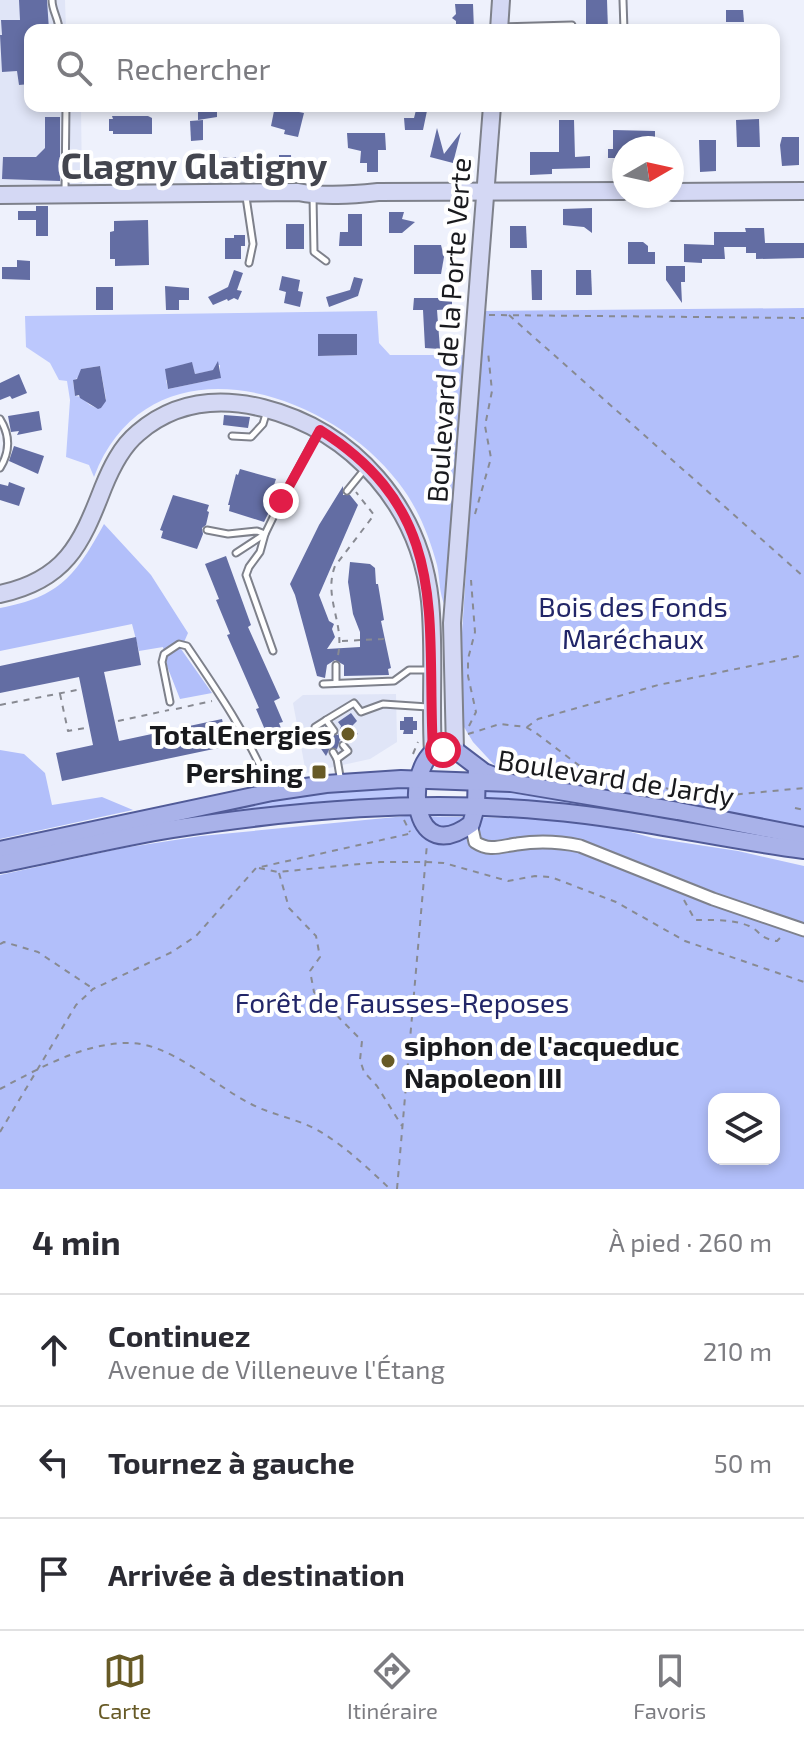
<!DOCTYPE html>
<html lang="fr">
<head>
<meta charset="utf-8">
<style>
	body { margin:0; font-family:"Exo 2",sans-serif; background:#f7f7f7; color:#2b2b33 }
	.controls { position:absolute; right:24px; bottom:24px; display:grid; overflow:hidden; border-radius:16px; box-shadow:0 4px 12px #0003 }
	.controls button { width:72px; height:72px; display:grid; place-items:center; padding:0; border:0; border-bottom:2px solid #e1e1e2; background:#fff; color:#2b2b33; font:40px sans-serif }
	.compass { position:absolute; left:612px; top:136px; width:72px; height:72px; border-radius:50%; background:#fff; box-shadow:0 4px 12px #0003; rotate:81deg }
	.stop { position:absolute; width:24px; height:24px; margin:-18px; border:6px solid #e11d48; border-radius:50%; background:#fff }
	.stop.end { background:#e11d48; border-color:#fff; box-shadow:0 2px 8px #0008 }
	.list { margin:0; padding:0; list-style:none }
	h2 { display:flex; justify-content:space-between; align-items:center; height:104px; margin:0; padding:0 32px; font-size:34px }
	h2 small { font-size:26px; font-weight:400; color:#7c7c81 }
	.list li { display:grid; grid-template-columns:52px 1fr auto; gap:24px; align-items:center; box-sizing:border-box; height:112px; padding:0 32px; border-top:2px solid #e1e1e2 }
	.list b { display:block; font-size:30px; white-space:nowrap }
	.list p { margin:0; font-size:26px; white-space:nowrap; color:#7c7c81 }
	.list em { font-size:26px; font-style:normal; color:#7c7c81 }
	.icon { flex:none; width:44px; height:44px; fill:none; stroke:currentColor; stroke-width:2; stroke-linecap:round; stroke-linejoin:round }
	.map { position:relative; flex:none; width:804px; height:1189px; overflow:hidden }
	.search { position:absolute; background:#fff; box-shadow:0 4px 12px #0003; left:24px; right:24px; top:24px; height:88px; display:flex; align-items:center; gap:20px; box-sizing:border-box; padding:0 28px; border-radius:16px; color:#7c7c81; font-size:30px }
	.sheet { height:440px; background:#fff }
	nav { display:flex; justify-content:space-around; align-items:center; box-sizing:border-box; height:112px; border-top:2px solid #e1e1e2; background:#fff; font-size:22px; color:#7c7c81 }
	nav a { display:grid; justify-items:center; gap:4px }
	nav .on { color:#675a26 }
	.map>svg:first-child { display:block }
	.built { fill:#e0e5f7 }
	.green { fill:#bcc8fd; fill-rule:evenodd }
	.forest { fill:#b2bffa; fill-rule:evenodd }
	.building { fill:#636da3 }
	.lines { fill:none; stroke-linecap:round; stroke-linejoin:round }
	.lane-casing { stroke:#7e818b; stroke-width:9 }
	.street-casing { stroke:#7e818b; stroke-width:15 }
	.secondary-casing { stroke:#7e818b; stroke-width:20 }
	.primary-casing { stroke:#515b98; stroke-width:20 }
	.path { stroke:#888a92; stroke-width:2; stroke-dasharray:6 6; stroke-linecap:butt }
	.lane { stroke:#fff; stroke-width:5 }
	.street { stroke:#fff; stroke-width:11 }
	.secondary { stroke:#d4d8f4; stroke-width:16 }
	.primary { stroke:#a9b2e9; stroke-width:16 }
	.route { stroke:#e11d48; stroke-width:10 }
	.poi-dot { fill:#675a26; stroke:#fff; stroke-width:3 }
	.labels { text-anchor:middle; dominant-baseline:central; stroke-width:8; stroke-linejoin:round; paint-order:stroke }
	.street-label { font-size:28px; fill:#191a1e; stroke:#fff }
	.park-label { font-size:28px; fill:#222668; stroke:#fff }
	.poi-label { font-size:28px; font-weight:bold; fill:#191a1e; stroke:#fff; text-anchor:end }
	.district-label { font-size:36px; font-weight:bold; fill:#43454e; stroke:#fff }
</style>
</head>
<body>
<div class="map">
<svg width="804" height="1189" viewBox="0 0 804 1189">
	<rect width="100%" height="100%" fill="#eef1fc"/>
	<g class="built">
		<path d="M0,0H65L66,30H30V106H81L82,188H0Z"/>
		<path d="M396,694L397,742L370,759L306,773L293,703L303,695Z"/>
	</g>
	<g class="green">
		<path d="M377,311L379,343L390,355H466L445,606C439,594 440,578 437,565C429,535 417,506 398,482C324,386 148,335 94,477L89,465L66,457L70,400L67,381L59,380L50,363L26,347L25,316ZM348,334H357V355L318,356V335ZM192,363L195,374L215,370L216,365H220V378L168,389L166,380L183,377L181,365ZM100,366L106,399L103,400L101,408C95,409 85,403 83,397L75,396L73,381L80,376L81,369Z"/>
		<path d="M409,784V800C271,799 135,830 0,853L284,795Z"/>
		<path d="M485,789L577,803V806L485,799Z"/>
	</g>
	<g class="forest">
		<path d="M804,308V832L650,803L538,776L499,770L473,742L464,727L461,648L483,311Z"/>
		<path d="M104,524L151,575L188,633L181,649L212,693L180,699L167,666L163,647L139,651L132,624L0,651V608C60,597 76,575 104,524Z"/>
		<path d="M0,750L24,754L45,773L52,805L102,797L133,810L0,839Z"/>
		<path d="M406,816L583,819L653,838L738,851L804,866V1189H0V875L123,848L201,836ZM714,1099H774V1159H714Z"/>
	</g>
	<g class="building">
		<path d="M19,0H47L49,30H30V84L19,85L17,71L2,72L0,35H2L1,20H20Z"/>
		<path d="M586,0H607L608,30H586Z"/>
		<path d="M455,4H473L474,30H456V21L452,18L456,14Z"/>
		<path d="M726,10H743L744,22H726Z"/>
		<path d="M198,106H217V117L198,120Z"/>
		<path d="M275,106H285L284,109L304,113L298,137L284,134L285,130L271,126Z"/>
		<path d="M417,106H428L423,130H405L404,118H414Z"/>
		<path d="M112,116H148L152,118V134H113V131H109V119H113Z"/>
		<path d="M45,117H60V181L2,179L3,157H36L45,148Z"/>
		<path d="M759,119L760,147H737L736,120Z"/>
		<path d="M203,120V140L191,141L190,121Z"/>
		<path d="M559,120H574L575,157L590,156V168L552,169V174L530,175V152H559Z"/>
		<path d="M437,128L444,154L461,132L453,163L430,157Z"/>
		<path d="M613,130L655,131V148L626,147L624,148V158H608V149H613Z"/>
		<path d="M347,133H385L386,150H378V172H367V163H360L361,151L348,148Z"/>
		<path d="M782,137H799V165L782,166L780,145Z"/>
		<path d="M699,140H716V171L700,172Z"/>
		<path d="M279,155H291L292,179L270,180V168H279Z"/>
		<path d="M223,157H236V173L230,174L231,181H217V170H220V164H224Z"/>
		<path d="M36,206H48V236H36V220H18V211H36Z"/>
		<path d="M592,208V233L584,227L563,225V209Z"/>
		<path d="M389,212H404L402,219L415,222L402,233H389Z"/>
		<path d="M348,214H362V246H339L340,232H348Z"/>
		<path d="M148,220L149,265L115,266V259H110V232L114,231V221Z"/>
		<rect x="286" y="224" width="18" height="25"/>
		<path d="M510,226H526L527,248H510Z"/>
		<path d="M745,228H764L765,243H804V258L756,259V253H746V247H724L725,259H702V263L684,262V244L714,245V232H746Z"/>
		<path d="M234,235H245V246H241V259H225V238H234Z"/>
		<path d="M628,242H643L648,246V252H655V264H628Z"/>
		<path d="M414,245H441L444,257L441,274H414Z"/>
		<path d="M17,260L30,261V280L2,279V267H17Z"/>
		<path d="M666,266H685V282H681L682,303L666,280Z"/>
		<path d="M234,270L243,273L237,290L242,291L238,300L234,298L228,301L227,299L213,305L208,297L228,287Z"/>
		<path d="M531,270H542V300H532Z"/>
		<path d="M576,270H591L592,295H576Z"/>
		<path d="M282,276L300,280L298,291L303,292L300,307L284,303L286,292L279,290Z"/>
		<path d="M354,277L363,279L358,296L329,307L326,297L350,290Z"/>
		<path d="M165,286L189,288V300H179V310H166Z"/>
		<rect x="96" y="287" width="17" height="23"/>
		<path d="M414,298H452V309L437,310L440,349L425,348L423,310H413Z"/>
		<path d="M318,334H357V355L318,356Z"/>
		<path d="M218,361L221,378L168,389L165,369L192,362L195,374L213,370Z"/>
		<path d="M100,366L106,401L101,408L98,409L80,398L79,395L75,396L73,380L77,379L81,369Z"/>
		<path d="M19,374L27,393L12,399L10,396L0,400V383Z"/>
		<path d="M39,411L42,430L17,435L19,431L11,432L8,416Z"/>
		<path d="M224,415L250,417L248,428L223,425Z"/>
		<path d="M14,446L44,456L38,474L9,461Z"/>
		<path d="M240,469L276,479L274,485H277L270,510L264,522L229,511L230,505H228L236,474L238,475Z"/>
		<path d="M9,482L25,488L19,506L0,500V484L8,486Z"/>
		<path d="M343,486V495H350L358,505L319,595L329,621L334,624L332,629L335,637L327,649L360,647V632L353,614L348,582L350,562L370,564L375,568L376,584H378L384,620L381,621L391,668L388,669L389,675L344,676V665L335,660L327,665L325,678L317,676L295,595L290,584L319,525Z"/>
		<path d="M173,495L209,505L207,511L209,512L206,525L202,528L203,534L197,549L161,538L163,531L160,530Z"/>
		<path d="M226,556L251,625L248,627L280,698L274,701L283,722L279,723L286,741L272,746L256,709L259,708L227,635L230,634L216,600L219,599L205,564Z"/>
		<path d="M136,637L141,665L104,672L119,741L222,719L228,746L62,781L56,753L93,745L79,677L0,693V666Z"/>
		<path d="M351,713L357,721L352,726L358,734L347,742L340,740L337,749L330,748L326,756L317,743H327L329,734L338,735L341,726L338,722Z"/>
		<path d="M404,717H413V721H417V730H413V734H403L404,730H400V721H404Z"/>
	</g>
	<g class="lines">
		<defs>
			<g id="lane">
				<path d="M52,0C52,11 59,19 59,30"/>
				<path d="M623,0L624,30"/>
				<path d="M502,27L572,25V30"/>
				<path d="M65,190L66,106"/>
				<path d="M313,196L314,252L326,261"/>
				<path d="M246,197L253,244L249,263"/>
				<path d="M0,419C10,435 10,452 0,468"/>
				<path d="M232,436L251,437L263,424L266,414"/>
				<path d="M347,491L364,470"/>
				<path d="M207,530L228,534L257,531L265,534L236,553"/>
				<path d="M273,651L246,575L249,567L260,552L265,534L281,501L317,434"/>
				<path d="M336,665V682"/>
				<path d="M323,684L394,681L409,670H430"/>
				<path d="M170,702L162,662L164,654L179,644L187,646C217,690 249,737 270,788"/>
				<path d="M334,731L326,720L354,703L361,712L383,704L428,707"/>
				<path d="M323,739L315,727L326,720"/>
				<path d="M333,752L337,759"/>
				<path d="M341,782L337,759L348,751L343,745"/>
			</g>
			<path id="street" d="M471,824L475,842C490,852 501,846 517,844C537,841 561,842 580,846L713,899L804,930"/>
			<g id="secondary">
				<path d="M499,30L501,0"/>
				<path d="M672,192L804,191"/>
				<path d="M0,195L298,192C324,197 351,195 378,192L624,191"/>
				<path d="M0,594C65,580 81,545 103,488C111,468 121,447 138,433C174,402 218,397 263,408C354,431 420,507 430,601C435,651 430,702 433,752"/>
				<path d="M455,750L452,623L492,106"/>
			</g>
			<g id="primary">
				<path d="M477,767L476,807L471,824C413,867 404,777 433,752L455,750L484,772L502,779"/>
				<path d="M0,850L272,792L326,784L401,779L511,783L678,811L804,836"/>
				<path d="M0,864C57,853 115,838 172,829C296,810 422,799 547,811C633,818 718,839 804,850"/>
			</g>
		</defs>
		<use href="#lane" class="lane-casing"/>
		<use href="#street" class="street-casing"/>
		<use href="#secondary" class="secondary-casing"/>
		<use href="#primary" class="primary-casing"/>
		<g class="path">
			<path d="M489,315L804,318"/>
			<path d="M509,315L804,577"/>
			<path d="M475,514L491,458L485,426L492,391L488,352"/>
			<path d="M342,641L383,639V632"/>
			<path d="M338,655C345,624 323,597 335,566L374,515L356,492"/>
			<path d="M60,694L68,731L85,728"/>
			<path d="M0,705L77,690"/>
			<path d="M176,709L212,701"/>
			<path d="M118,721L169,710"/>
			<path d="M469,726L476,712L468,676V659L475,632L471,580"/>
			<path d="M527,727L538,719L658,685L804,655"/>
			<path d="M468,734L500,724L526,727L536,733L589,773L710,797L804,788"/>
			<path d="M413,754L418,742"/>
			<path d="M795,808L804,810"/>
			<path d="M404,820L410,832"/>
			<path d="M259,868L278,872L380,862H425L444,863L508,881L535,876L551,877L616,902L685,941L804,982"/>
			<path d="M279,873L289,908L316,936L320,957L310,971L314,992L362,1041L360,1060L364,1072L377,1086L402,1126"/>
			<path d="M684,900L695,920C712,920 732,919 749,926C762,932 758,938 777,941L782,936"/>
			<path d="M0,944L4,942L38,952L92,988"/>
			<path d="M0,1089C38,1069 81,1044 126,1043C169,1041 213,1085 251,1104C274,1116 301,1119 324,1134C348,1149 370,1170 390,1189"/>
			<path d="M0,1132L76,1005L93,989L172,952L196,936L256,868L413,833"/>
			<path d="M397,1189L427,844"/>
		</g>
		<use href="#lane" class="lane"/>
		<use href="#street" class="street"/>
		<use href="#secondary" class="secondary"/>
		<use href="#primary" class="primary"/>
	</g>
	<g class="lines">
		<path class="route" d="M281,501L320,430C452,513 426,618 433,752L443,750"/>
	</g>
	<g class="poi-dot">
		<circle cx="348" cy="734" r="8"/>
		<rect x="311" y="764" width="16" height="16" rx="4"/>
		<circle cx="388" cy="1061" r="8"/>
	</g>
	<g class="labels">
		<g class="street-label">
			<text transform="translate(448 330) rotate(-86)">Boulevard de la Porte Verte</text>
			<text transform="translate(616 777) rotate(9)">Boulevard de Jardy</text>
		</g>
		<g class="park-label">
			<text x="633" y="606">Bois des Fonds<tspan x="633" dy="32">Maréchaux</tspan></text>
			<text x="402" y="1002">Forêt de Fausses-Reposes</text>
		</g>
		<g class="poi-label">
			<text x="332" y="734">TotalEnergies</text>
			<text x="303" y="772">Pershing</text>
			<text x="404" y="1045" text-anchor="start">siphon de l'acqueduc<tspan x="404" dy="32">Napoleon III</tspan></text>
		</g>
		<g class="district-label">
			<text x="194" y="164">Clagny Glatigny</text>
		</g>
	</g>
</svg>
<div class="controls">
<button><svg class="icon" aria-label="layers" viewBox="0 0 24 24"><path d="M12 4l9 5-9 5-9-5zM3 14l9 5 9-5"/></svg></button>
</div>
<svg class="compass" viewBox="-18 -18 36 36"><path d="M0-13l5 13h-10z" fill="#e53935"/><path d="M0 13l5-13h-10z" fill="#7c7c81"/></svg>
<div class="stop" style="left:443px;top:750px"></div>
<div class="stop end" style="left:281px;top:501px"></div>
<div class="search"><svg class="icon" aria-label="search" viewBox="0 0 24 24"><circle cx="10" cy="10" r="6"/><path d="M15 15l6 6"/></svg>Rechercher</div>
</div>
<section class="sheet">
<h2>4 min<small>À pied · 260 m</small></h2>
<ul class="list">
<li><svg class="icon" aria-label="ahead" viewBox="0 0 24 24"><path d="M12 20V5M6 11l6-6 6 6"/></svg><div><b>Continuez</b><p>Avenue de Villeneuve l'Étang</p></div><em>210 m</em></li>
<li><svg class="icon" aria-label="left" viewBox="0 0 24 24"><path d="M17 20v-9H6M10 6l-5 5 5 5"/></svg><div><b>Tournez à gauche</b></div><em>50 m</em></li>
<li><svg class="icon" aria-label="arrive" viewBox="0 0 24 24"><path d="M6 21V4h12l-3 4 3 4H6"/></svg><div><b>Arrivée à destination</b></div></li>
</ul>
</section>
<nav>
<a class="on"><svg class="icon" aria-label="map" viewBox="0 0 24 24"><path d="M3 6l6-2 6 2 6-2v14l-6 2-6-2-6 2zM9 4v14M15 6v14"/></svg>Carte</a>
<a><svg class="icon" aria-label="directions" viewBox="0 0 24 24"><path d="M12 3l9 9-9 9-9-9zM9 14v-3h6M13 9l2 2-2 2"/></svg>Itinéraire</a>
<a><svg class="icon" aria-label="saved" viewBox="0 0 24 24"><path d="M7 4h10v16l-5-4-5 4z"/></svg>Favoris</a>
</nav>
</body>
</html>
